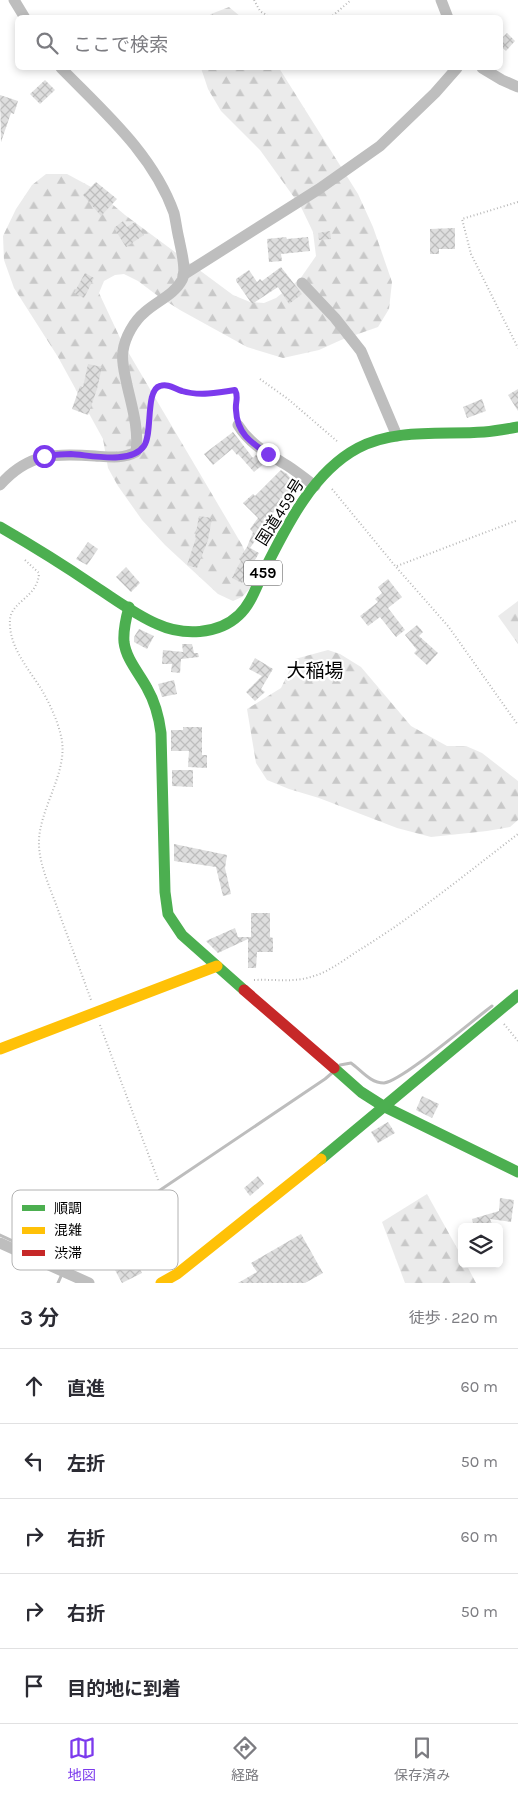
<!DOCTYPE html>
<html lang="ja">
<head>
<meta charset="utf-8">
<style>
	body { margin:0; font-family:Karla,"Noto Sans JP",sans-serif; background:#f7f7f7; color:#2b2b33 }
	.controls { position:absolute; right:15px; bottom:15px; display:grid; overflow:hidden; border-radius:8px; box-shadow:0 2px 8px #0003 }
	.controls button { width:45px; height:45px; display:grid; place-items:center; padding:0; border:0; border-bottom:1px solid #e1e1e2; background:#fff; color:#2b2b33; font:25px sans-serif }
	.stop { position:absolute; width:15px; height:15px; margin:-11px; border:4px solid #7c3aed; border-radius:50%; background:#fff }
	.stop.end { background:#7c3aed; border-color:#fff; box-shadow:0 1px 5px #0008 }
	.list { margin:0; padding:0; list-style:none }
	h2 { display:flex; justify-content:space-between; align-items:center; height:65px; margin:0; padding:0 20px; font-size:21px }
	h2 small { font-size:16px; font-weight:400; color:#7c7c81 }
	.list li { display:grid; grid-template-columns:32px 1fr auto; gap:15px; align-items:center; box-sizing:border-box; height:75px; padding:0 20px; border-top:1px solid #e1e1e2 }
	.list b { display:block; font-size:19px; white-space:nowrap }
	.list em { font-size:16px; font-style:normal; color:#7c7c81 }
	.icon { flex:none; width:28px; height:28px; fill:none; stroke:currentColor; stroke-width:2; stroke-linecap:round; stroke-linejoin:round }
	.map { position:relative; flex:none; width:518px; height:1283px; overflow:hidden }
	.search { position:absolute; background:#fff; box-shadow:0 2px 8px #0003; left:15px; right:15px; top:15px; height:55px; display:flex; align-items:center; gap:12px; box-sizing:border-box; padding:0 18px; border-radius:8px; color:#7c7c81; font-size:19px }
	.sheet { height:440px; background:#fff }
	nav { display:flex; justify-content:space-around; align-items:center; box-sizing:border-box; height:70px; border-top:1px solid #e1e1e2; background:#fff; font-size:14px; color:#7c7c81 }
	nav a { display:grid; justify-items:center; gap:2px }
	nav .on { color:#7c3aed }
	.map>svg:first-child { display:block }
	.forest { fill:url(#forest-firs) }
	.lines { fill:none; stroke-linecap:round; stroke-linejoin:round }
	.stream { stroke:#bdbdbd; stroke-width:3 }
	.building { fill:url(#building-cross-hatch) }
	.path { stroke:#b9b9b9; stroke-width:2; stroke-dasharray:1 2.5; stroke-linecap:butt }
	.street { stroke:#bebebe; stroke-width:11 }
	.fast { stroke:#4caf50; stroke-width:11 }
	.slow { stroke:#ffc107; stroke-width:11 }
	.jam { stroke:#c62828; stroke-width:11 }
	.route { stroke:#7c3aed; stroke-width:6 }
	.labels { text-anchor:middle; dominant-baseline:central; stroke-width:4.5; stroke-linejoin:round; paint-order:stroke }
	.shield { fill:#fff; stroke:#4c4c4c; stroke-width:1 }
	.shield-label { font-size:15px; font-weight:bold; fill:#000 }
	.street-label { font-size:16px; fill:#000; stroke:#fff }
	.quarter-label { font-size:19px; fill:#000; stroke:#fff }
	.key { fill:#fff; stroke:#b2b2b2; stroke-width:1 }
	.key-label { font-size:14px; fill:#000 }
</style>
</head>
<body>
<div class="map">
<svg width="518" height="1283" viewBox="0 0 518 1283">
	<defs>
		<pattern id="forest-firs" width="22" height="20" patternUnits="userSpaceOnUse" patternTransform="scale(1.25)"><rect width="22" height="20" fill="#ebebeb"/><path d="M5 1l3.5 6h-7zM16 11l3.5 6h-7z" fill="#c8c8c8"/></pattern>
		<pattern id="building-cross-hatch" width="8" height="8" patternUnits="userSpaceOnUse" patternTransform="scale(1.25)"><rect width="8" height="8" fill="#dedede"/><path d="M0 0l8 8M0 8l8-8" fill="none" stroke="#bdbdbd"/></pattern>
	</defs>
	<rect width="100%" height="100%" fill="#fff"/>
	<g class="forest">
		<path d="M229,7L241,17H208L211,14Z"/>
		<path d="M201,68H279L358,194L373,227L392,282L389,309L378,327L341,340L319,350L283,358L247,347L180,310L158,296L138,281L124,274L115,275L104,281L99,293L121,340L242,545L252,567L253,585L242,597L233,601L218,594L165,545L142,520L118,486L108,468L103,439L58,357L14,288L4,260L3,236L16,209L32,185L46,174H67L93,188L125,215L233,295L250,302L264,303L276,298L300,279L316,256L313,232L301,207L260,150L221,111L208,89Z"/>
		<path d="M518,601V644L498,616Z"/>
		<path d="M328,650L340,654L361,667L411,726L447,746H466L482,753L518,781V820L510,827L487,831L431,837L397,828L319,798L289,789L267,780L256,763L247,709L281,688L295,659Z"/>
		<path d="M427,1194L462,1257V1264H466L476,1283H405L382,1222Z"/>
	</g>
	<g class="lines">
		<g class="stream">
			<path d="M340,1065L351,1063C361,1070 370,1083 384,1083C402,1081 473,1020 492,1006"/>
			<path d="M0,1235L67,1266"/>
			<path d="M65,1269C67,1264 69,1259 72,1254C85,1233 112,1221 132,1209L325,1079L332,1073"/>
			<path d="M58,1283L62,1274"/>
		</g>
	</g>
	<g class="building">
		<path d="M507,33L515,41L506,51L500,46V40Z"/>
		<path d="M45,80L55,90L40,104L30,94Z"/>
		<path d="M0,95L18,101L14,114L11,113L1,142Z"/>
		<path d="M96,182L117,199L101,216L83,195Z"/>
		<path d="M123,221L127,227L135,222L144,235L126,247L114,228Z"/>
		<path d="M455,228V249H439V254H430V229Z"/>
		<path d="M330,231L331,239L319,240L318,233Z"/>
		<path d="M286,237L287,239L308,237L310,251L281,254L282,261L269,262L267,239Z"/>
		<path d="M281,267L302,294L289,304L278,287L252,304L236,281V279L249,270L257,282L260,279L262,281Z"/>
		<path d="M85,273L94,278L84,298L74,293Z"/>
		<path d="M88,364L102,367L97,389L88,415L72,409L80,386L83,387Z"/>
		<path d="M518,389V411L508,395Z"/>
		<path d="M482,399L486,411L467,418L463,407Z"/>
		<path d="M233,432L253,458L256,455L266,462L254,472L238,454L237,455L232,449L213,465L204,454Z"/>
		<path d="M281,470L287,474L298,487L272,514L273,515L250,548L259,553L242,583L232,578L241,561L239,559L247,547L253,532L250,529L258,518L243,503L253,494L255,496Z"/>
		<path d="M199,516L212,518L208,540L197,568L187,565L196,538H195Z"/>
		<path d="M88,542L98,549L87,565L76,559Z"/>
		<path d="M126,567L140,583L131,592L116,577Z"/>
		<path d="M388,579L402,597L388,608L405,630L396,637L380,617L368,626L360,616L378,602L375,599L382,593L378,587Z"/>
		<path d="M417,625L423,632L419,636L438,653L427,665L414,653L417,650L405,635Z"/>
		<path d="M139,629L154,636L147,649L134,642V637Z"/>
		<path d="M182,644H192L194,653H198L199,657L181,659L180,673L171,672L172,664H162L163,650L183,652Z"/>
		<path d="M255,658L273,669L261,689L265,692L255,701L246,692L262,676L249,669Z"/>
		<path d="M174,680L177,694L162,697L158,684Z"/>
		<path d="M183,727H202V755H207V768L188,767L189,751H171V730H183Z"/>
		<path d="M172,770H193V787L172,786Z"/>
		<path d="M174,844L227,855L225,868L231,894L223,896L216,867L174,861Z"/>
		<path d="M251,913H270V937L273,938V952H257L256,968H248V939L218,953L206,941L235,928L238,937H251Z"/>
		<path d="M422,1096L439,1104L432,1118L416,1110Z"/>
		<path d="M388,1122L395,1133L378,1143L371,1132Z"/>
		<path d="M258,1176L264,1184L250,1196L244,1188Z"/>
		<path d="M500,1198L514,1200L511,1222L490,1219L493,1227H474L472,1219L499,1211Z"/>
		<path d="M301,1234L323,1273L305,1283H238L257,1272L251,1263Z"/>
		<path d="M135,1260L142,1273L122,1283L115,1270Z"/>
	</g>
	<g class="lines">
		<g class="path">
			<path d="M254,0L260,11L271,18"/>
			<path d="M330,18L351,0"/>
			<path d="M518,202L462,219L471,254L518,348"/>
			<path d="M260,379L288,399L338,442"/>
			<path d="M147,439L149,434C150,421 146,384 166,385C173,386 178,390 184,392C201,395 218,393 235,390C239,397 236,407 237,415"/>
			<path d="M332,489L396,567L448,626L518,725"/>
			<path d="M25,560L39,573C38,597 12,601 10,619C8,645 27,667 40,687C49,702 57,719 61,736C70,772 37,810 39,846C40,866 50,888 57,907C68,938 80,969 91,1000"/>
			<path d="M397,566L518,520"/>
			<path d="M254,980C275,979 294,983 314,976C331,971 346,958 361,949C416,915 467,873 518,834"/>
			<path d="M504,1024L518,1041"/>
			<path d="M100,1025L158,1180"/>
		</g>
		<g class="street">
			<path d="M14,0L25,18"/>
			<path d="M441,0L448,18"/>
			<path d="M482,68L502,80L518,87"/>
			<path d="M183,275L319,189L380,146L435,93L457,68"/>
			<path d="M302,283L335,318L361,351L397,436"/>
			<path d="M238,425C249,443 265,452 283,463C294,469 304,478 315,486"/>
			<path d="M0,485C28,453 55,453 95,456C110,457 123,459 136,452C139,429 132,407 127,385C125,374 121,362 123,351C125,337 134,321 145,312C157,301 174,295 182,280C187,270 181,250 179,239C177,231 176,222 174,213C153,154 104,112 61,68"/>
			<path d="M0,1243L89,1283"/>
		</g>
		<g class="fast">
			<path d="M0,527C33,546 65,566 96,587C116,600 136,615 157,624C183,636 218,635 239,615C252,603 257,584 265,569C287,525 313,472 358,448C396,428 443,435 484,432C496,431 507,429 518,427"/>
			<path d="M129,607C126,618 123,630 124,642C126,659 139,673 147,688C155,702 159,717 161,733L165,892L168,914L182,935L244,990"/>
			<path d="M334,1068L361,1092L383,1106L518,1172"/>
			<path d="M321,1159L518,995"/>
		</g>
		<g class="slow">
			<path d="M0,1049L217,966"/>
			<path d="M161,1283L177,1274L321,1159"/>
		</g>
		<path class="jam" d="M244,990L334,1068"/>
	</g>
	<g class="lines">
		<path class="route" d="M44,456C53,455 62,454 71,454C90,455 131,465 144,446C153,433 145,390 160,386C168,383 175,389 182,391C198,396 218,393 235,390C239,397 235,402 236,410C237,433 250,442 268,454"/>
	</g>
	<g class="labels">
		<rect class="shield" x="244" y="560.5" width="38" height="25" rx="4"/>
		<g class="shield-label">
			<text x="263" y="573">459</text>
		</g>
		<g class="street-label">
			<text transform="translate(280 512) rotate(-58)">国道459号</text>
		</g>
		<g class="quarter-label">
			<text x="315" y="671">大稲場</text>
		</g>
	</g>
	<rect x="12" y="1190" width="166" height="80" rx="8" class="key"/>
	<rect x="22" y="1205" width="23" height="6" fill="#4caf50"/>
	<rect x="22" y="1227" width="23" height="7" fill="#ffc107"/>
	<rect x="22" y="1250" width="23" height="6" fill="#c62828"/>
	<g class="key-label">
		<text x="54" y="1213">順調</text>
		<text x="54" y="1235">混雑</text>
		<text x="54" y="1258">渋滞</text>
	</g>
</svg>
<div class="controls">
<button><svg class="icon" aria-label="layers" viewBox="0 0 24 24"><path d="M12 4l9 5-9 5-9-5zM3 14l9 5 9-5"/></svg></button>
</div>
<div class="stop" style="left:44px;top:456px"></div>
<div class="stop end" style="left:268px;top:454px"></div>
<div class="search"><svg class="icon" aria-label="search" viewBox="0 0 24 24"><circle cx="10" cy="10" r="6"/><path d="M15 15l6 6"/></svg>ここで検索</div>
</div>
<section class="sheet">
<h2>3 分<small>徒歩 · 220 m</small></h2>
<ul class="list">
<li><svg class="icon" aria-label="ahead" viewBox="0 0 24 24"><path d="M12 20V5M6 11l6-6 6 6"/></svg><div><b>直進</b></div><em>60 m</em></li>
<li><svg class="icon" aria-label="left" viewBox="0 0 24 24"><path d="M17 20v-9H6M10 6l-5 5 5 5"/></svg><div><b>左折</b></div><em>50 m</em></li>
<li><svg class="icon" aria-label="right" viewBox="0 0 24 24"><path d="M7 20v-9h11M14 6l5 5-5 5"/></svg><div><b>右折</b></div><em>60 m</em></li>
<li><svg class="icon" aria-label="right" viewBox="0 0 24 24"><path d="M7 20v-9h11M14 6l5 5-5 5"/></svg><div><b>右折</b></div><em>50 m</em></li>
<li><svg class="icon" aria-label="arrive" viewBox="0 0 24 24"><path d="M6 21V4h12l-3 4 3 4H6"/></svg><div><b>目的地に到着</b></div></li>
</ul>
</section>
<nav>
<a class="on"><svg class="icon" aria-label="map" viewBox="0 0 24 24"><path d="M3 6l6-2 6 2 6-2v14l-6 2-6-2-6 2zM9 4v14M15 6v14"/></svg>地図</a>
<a><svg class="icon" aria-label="directions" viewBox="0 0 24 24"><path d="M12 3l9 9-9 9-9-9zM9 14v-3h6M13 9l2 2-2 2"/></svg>経路</a>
<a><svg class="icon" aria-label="saved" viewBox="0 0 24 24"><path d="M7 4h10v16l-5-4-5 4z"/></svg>保存済み</a>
</nav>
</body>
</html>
